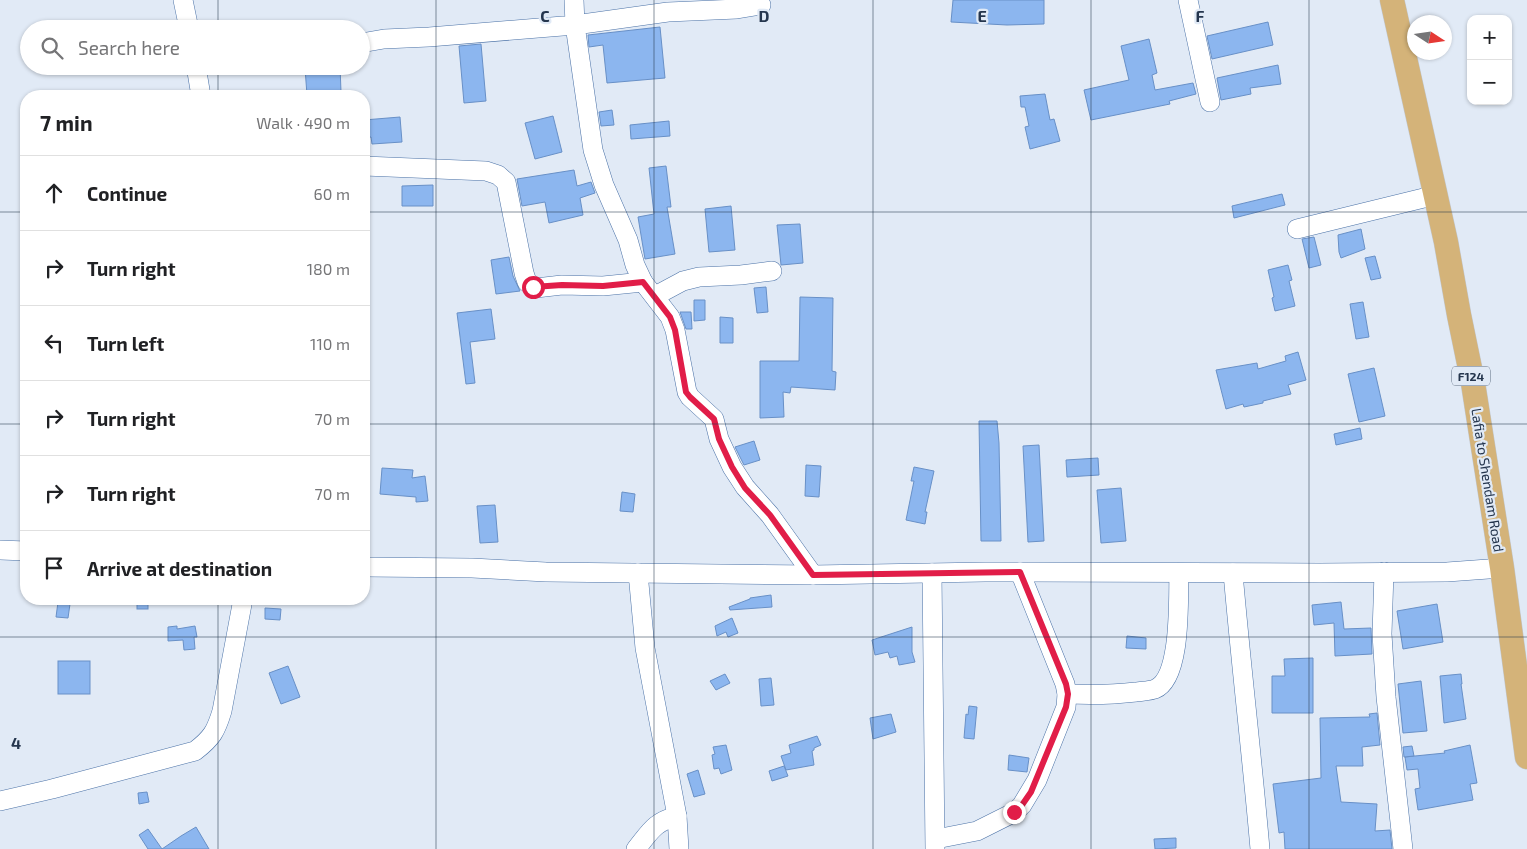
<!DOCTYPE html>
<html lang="en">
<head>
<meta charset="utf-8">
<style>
	body { margin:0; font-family:"Exo 2",sans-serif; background:#f6f6f6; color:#202124 }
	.controls { position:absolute; right:15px; top:15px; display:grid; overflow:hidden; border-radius:10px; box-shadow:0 1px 4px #0004 }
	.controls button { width:45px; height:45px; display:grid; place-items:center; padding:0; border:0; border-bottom:1px solid #e0e0e0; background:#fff; color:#202124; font:25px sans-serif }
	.compass { position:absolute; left:1407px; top:15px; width:45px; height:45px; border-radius:50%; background:#fff; box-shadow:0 1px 4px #0004; rotate:102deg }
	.stop { position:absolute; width:15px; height:15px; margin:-11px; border:4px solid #e11d48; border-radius:50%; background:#fff }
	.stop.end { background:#e11d48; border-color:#fff; box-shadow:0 1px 5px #0008 }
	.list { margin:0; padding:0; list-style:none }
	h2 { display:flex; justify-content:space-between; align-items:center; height:65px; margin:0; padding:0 20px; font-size:21px }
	h2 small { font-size:16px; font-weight:400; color:#757577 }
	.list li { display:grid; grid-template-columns:32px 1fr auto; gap:15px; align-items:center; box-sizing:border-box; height:75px; padding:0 20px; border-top:1px solid #e0e0e0 }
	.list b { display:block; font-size:19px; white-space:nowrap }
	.list em { font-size:16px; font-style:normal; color:#757577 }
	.icon { flex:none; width:28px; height:28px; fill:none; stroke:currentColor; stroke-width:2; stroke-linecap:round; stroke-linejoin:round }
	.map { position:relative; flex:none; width:1527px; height:849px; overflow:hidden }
	.search { position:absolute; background:#fff; box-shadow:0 1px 4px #0004; left:20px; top:20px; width:350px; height:55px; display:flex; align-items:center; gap:12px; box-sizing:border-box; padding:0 18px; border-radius:28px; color:#757577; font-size:19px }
	.panel { position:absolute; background:#fff; box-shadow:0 1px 4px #0004; left:20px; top:90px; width:350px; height:515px; border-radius:20px }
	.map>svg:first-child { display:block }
	.building { fill:#8cb6ef; stroke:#6890c7 }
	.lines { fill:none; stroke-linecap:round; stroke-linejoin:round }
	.minor-casing { stroke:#4b72a7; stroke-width:20 }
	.major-casing { stroke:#c2c7cd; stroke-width:25 }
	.minor { stroke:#fff; stroke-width:19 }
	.major { stroke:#d4b379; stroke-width:24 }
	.route { stroke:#e11d48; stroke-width:6 }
	.grid { fill:none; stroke:#25364e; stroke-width:1; stroke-opacity:0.55 }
	.labels { text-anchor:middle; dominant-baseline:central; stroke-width:4.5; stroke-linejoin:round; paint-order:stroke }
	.shield { fill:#e1eaf6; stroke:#5d6c80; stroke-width:1 }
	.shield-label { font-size:12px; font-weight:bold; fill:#25364e }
	.street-label { font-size:14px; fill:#25364e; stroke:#e1eaf6 }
	.grid-label { font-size:16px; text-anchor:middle; font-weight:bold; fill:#25364e; stroke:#e1eaf6; stroke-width:4.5; stroke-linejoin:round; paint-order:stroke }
</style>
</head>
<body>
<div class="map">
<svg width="1527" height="849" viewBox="0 0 1527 849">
	<rect width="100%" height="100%" fill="#e1eaf6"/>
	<g class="building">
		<path d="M953,0H1044V24L1007,25L951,22Z"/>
		<path d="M1268,22L1273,45L1212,59L1207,36Z"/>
		<path d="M660,27L665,78L607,83L603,45L589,47L588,35Z"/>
		<path d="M1149,39L1157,73L1152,75L1155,90L1193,83L1196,94L1169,101L1170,104L1091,120L1084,90L1129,80L1121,46Z"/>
		<path d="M481,44L486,101L464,103L459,46Z"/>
		<path d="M1278,65L1281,84L1250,88L1251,94L1221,100L1217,78Z"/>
		<path d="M335,66H340L341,92L307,95L305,68Z"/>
		<path d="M1045,94L1050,120L1054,119L1060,141L1030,149L1025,127L1029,126L1025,107H1021L1020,96Z"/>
		<path d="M612,110L614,125L601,126L599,112Z"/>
		<path d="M553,116L562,152L535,159L525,123Z"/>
		<path d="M400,117L402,142L372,144L371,137L364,138V120Z"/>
		<path d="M669,121L670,136L631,139L630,125Z"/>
		<path d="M666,166L671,207H667L675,254L645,259L638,217L654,214L649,168Z"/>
		<path d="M574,170L577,186L591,182L595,193L580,198L583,215L549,223L545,202L522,206L517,179Z"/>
		<path d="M433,185V206H402V186Z"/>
		<path d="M1282,194L1285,205L1234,218L1232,206Z"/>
		<path d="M731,206L735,250L709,252L705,209Z"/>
		<path d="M800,224L803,263L781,265L777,225Z"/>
		<path d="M1361,229L1365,249L1341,258L1339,252L1338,235Z"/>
		<path d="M1314,237L1321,265L1309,268L1302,239Z"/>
		<path d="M1375,256L1381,278L1371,280L1365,258Z"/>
		<path d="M509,257L513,276L520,291L496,294L491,260Z"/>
		<path d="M1288,265L1292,280L1289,281L1295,306L1275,311L1272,298L1274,297L1268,270Z"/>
		<path d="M766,287L768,312L757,313L754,288Z"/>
		<path d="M800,297L833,298L832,371L836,372L835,390L791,387L790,393L783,392L784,417L760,418V361H799Z"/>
		<path d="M694,300H705V320L694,321Z"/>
		<path d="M1363,302L1369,337L1356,339L1350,304Z"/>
		<path d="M491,309L495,339L470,342L475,383L466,384L457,313Z"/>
		<path d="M680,312H691L692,329H686Z"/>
		<path d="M720,317L733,318V343H720Z"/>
		<path d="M1298,352L1306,380L1288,385L1291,394L1263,401V403L1244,407L1243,404L1226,409L1216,370L1257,363L1258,369L1286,361L1285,356Z"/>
		<path d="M1374,368L1385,416L1359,422L1348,374Z"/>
		<path d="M979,421H997L999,443L1001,541H981Z"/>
		<path d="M1360,428L1362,439L1336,445L1334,434Z"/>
		<path d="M754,441L760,460L744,465L735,447Z"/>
		<path d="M1039,445L1044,541L1028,542L1023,446Z"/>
		<path d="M1098,458L1099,475L1067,477L1066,460Z"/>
		<path d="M806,465L821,466L819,497L805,496Z"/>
		<path d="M914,467L934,471L925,512H927L925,524L906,520L914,481H911Z"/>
		<path d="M382,468L413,470L412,478L425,476L428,501L416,502V497L380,494Z"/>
		<path d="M1121,488L1126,541L1101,543L1097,490Z"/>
		<path d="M622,492L635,494L633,512L620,511Z"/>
		<path d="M495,505L498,542L480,543L477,506Z"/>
		<path d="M771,595L772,607L730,610L729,607L750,599V598Z"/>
		<rect x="137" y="599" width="11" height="10"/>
		<path d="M58,602L70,604L68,618L56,617Z"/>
		<path d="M1341,602L1344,629L1371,628L1372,654L1335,656L1334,623L1314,625L1312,605Z"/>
		<path d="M1437,604L1443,642L1403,649L1397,611Z"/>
		<path d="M265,608L281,609L280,620L265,619Z"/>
		<path d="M732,618L738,633L728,637L726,632L717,636L715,626Z"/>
		<path d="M177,626V629L195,626L197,637H194L195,649L184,650L183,640L168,641V627Z"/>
		<path d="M912,627V652L915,662L899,665L897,656L890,658L888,652L875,655L872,640Z"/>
		<path d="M1127,636L1146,638V649L1126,648Z"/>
		<path d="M1313,658V713H1272V676H1285L1284,659Z"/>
		<rect x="58" y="661" width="32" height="33"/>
		<path d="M288,666L300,697L281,704L269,673Z"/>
		<path d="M725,674L730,683L716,690L710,681Z"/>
		<path d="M1461,674L1462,684H1461L1466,719L1444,723L1440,676Z"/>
		<path d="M771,678L774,705L761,706L759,679Z"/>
		<path d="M1421,681L1427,731L1403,733L1398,684Z"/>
		<path d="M969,706L977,707L974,739L964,738L966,714L968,715Z"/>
		<path d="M1377,713L1380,745L1362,747L1363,766H1336L1341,802L1377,804L1375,831L1390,830L1392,849H1285L1284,832L1279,833L1273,784L1321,778L1320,718L1370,717L1369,714Z"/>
		<path d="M891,714L896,732L873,739L870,718Z"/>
		<path d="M817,736L821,745L814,748V750L812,751L814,765L786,770L781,756L791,753L789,745Z"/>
		<path d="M726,745L732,770L721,774L719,768L714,769L712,755L715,754L713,747Z"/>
		<path d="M1470,745L1477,783L1470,784L1473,800L1418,810L1415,789L1420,788L1418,769L1407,770L1405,757L1445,753L1444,751Z"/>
		<path d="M1412,746L1414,756L1404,757L1403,747Z"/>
		<path d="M1009,755L1029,758L1027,772L1008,770Z"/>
		<path d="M784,766L788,776L772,781L769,771Z"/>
		<path d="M698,770L705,794L694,797L687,774Z"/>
		<path d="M147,792L149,802L139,804L138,793Z"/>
		<path d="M196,827L209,849H162L181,836Z"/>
		<path d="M148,829L162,849H148L139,835Z"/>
		<path d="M1176,838V848L1155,849L1154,839Z"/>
	</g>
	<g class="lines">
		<defs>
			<g id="minor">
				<path d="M183,0L189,29"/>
				<path d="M1188,0L1210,102"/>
				<path d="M761,5L737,9L668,12L575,25L593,150L604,185L628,240L635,265L643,282L670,317L675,330L687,392L690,397L714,419L719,439L732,467L745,487L770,515L813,575"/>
				<path d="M361,43L384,39L429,37L575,25L574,0"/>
				<path d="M196,66L201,96"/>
				<path d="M364,166L486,171L498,175L506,182L524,273L527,282L536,288L562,285L603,286L643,282"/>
				<path d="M1297,229L1436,195"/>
				<path d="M655,296L683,281L699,277L741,275L772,271"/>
				<path d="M0,550L26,551"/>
				<path d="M364,567L472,568L546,572L813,575L985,572L1320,573L1447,572L1502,568"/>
				<path d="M1384,572L1382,634L1386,697L1403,849"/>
				<path d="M638,573L645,648L677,816L679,849"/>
				<path d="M932,573L935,849"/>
				<path d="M1233,573C1241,665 1252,757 1260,849"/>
				<path d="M1067,694C1092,695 1111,695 1136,692C1142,691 1150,691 1155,689C1182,678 1178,598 1179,573"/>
				<path d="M0,801L52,789L195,751C212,738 216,731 222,711L243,599"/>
				<path d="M936,839L977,831L1015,812L1022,805L1037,780L1066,707L1067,694L1065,684L1020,572"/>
				<path d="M636,849C650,832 654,822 677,816"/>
			</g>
			<path id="major" d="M1392,0L1446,242L1459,315L1473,383L1502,568L1527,757"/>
		</defs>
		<use href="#minor" class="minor-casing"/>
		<use href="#major" class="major-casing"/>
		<use href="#minor" class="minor"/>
		<use href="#major" class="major"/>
	</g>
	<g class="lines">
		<path class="route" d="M533,287L562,285L603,286L643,282L670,317L675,330L686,392L690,397L714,419L719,439L732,467L745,488L770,515L813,575L1020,572L1066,684L1068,694L1066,707L1031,792L1022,805L1014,812"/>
	</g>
	<path class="grid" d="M218,0V29M436,0V849M654,0V849M873,0V849M1091,0V849M1309,0V849M218,66V96M0,212H26M364,212H1527M0,424H26M364,424H1527M218,599V849M0,637H1527"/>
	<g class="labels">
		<rect class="shield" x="1452" y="366.5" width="38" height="19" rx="4"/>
		<g class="shield-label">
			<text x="1471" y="376">F124</text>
		</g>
		<g class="street-label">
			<text transform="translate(1488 480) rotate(81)">Lafia to Shendam Road</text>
		</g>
	</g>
	<g class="grid-label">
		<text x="545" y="22">C</text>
		<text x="764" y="22">D</text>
		<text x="982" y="22">E</text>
		<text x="1200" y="22">F</text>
		<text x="16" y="749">4</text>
	</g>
</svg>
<div class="controls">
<button>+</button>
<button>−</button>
</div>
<svg class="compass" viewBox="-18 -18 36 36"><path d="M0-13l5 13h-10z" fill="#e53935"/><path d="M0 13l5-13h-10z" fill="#757577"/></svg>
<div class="stop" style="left:533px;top:287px"></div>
<div class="stop end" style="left:1014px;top:812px"></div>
<div class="search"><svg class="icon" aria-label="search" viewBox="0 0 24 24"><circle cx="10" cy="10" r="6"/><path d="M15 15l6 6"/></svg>Search here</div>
<section class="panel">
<h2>7 min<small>Walk · 490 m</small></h2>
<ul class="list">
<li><svg class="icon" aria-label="ahead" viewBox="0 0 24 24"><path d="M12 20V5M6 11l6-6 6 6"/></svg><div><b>Continue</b></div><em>60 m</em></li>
<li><svg class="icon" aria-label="right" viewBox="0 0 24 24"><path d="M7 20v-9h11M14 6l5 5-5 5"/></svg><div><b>Turn right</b></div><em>180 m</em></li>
<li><svg class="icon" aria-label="left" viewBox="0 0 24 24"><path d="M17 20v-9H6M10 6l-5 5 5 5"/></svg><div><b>Turn left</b></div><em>110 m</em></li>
<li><svg class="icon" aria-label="right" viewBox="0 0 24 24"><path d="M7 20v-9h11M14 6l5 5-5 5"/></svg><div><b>Turn right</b></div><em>70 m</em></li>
<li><svg class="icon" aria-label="right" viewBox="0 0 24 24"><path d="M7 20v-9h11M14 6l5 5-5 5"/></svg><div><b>Turn right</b></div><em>70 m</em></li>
<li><svg class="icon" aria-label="arrive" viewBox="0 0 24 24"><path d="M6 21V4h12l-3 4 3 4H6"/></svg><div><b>Arrive at destination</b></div></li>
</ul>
</section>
</div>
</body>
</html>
